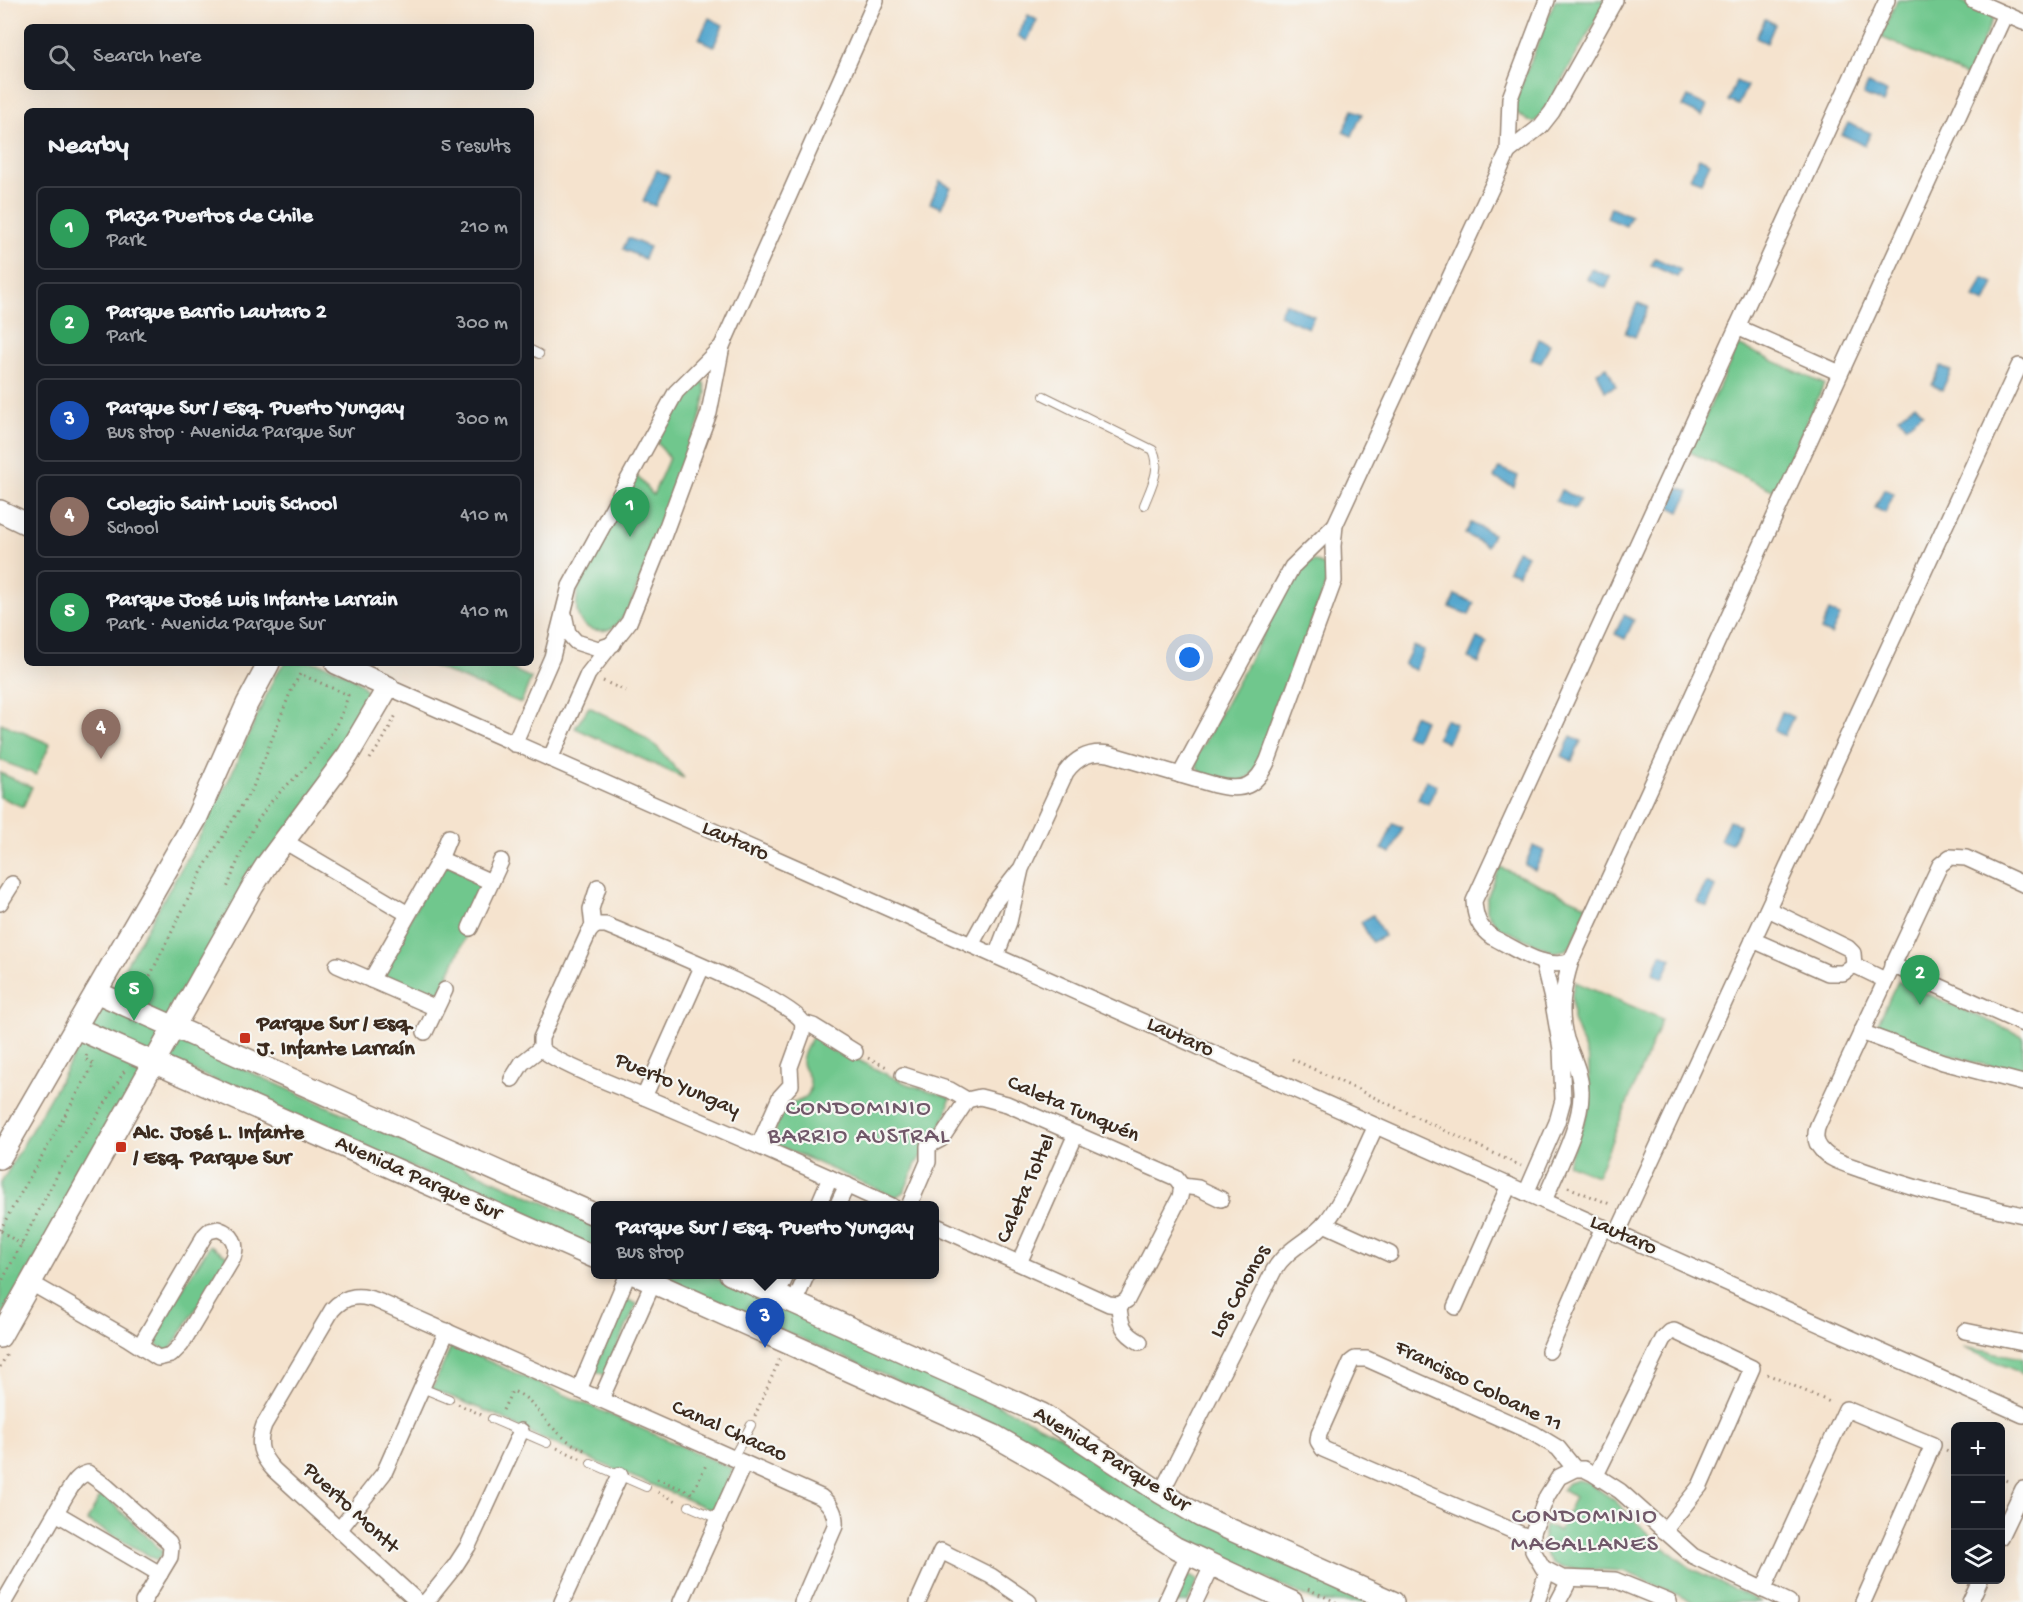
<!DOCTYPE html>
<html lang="en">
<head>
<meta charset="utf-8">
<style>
	body { margin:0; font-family:"Gochi Hand",sans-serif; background:#242831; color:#f1f3f6 }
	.controls { position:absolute; right:18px; bottom:18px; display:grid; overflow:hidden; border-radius:9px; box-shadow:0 6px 24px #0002 }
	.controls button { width:54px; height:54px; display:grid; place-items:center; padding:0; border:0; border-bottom:2px solid #363941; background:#171b24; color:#f1f3f6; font:30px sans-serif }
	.you { position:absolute; left:1190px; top:658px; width:21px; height:21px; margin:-15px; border:4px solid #fff; border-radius:50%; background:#1a73e8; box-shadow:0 0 0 9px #1a73e833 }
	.badge { display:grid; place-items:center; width:39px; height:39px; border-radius:50%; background:#2563eb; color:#fff; font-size:20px; font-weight:700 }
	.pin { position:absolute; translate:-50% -50px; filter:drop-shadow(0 2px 3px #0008) }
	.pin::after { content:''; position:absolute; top:32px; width:21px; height:18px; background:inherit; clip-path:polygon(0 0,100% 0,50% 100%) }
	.popup { position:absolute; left:591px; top:1201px; width:348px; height:78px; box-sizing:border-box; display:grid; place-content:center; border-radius:9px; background:#171b24; filter:drop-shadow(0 2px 4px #0005); font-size:20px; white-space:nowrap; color:#9ea1a6 }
	.popup b { font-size:22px; color:#f1f3f6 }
	.popup::after { content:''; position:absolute; left:50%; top:100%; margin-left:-12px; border:12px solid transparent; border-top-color:#171b24 }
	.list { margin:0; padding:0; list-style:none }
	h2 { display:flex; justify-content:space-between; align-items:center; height:78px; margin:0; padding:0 24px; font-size:26px }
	h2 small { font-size:20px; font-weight:400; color:#9ea1a6 }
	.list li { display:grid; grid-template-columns:39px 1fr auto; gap:18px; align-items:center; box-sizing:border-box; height:84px; margin:0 12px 12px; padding:0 12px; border:2px solid #363941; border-radius:9px }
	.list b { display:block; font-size:22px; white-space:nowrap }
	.list p { margin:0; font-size:20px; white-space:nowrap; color:#9ea1a6 }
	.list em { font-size:20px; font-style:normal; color:#9ea1a6 }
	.icon { flex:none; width:33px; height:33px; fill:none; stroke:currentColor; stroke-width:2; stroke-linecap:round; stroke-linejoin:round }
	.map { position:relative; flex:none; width:2023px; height:1602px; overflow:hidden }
	.search { position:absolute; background:#171b24; box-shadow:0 6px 24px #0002; left:24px; top:24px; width:510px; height:66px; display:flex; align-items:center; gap:15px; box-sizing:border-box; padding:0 21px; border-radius:9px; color:#9ea1a6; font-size:22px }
	.panel { position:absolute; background:#171b24; box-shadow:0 6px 24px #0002; left:24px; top:108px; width:510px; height:558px; border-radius:9px }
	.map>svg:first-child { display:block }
	.green { fill:#70c78d; stroke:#567856; stroke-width:1.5 }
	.water { fill:#52a6cd; stroke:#466876; stroke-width:1.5 }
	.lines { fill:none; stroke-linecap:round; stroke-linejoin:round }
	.lane-casing { stroke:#988676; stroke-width:10 }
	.street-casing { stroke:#988676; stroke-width:18 }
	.secondary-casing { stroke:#988676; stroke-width:24 }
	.path { stroke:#988676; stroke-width:3; stroke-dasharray:1.5 4.5; stroke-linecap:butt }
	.lane { stroke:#fff; stroke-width:8 }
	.street { stroke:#fff; stroke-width:15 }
	.secondary { stroke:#fff; stroke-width:21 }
	.poi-dot { fill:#c8321e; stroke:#f6f6f2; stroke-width:2 }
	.labels { text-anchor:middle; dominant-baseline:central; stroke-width:4.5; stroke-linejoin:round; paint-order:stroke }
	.street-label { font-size:22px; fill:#3b2a1e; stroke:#f6f6f2 }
	.poi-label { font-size:22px; font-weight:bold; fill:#3b2a1e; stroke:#f6f6f2; text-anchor:start }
	.neighbourhood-label { font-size:24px; letter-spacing:1.5px; fill:#705869; stroke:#f6f6f2 }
</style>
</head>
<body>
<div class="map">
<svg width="2023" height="1602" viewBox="0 0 2023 1602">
	<rect width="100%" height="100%" fill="#f6f6f2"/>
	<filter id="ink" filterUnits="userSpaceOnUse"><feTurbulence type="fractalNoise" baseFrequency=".0167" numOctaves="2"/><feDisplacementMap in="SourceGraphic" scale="12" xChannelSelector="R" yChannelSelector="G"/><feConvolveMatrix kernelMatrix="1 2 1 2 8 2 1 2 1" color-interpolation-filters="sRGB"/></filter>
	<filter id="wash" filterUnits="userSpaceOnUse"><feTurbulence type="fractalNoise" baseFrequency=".008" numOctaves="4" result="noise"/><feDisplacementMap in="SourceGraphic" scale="24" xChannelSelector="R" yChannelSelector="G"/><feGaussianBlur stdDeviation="1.35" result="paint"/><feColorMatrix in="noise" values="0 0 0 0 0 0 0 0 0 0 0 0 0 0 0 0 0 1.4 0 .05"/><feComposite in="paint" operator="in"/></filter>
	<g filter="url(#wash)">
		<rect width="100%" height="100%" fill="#f5e3ce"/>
		<g class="green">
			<path d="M1555,0H1607L1543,114L1534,122L1528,121L1516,112L1515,101Z"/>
			<path d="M1897,0H1959L1994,16L1967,76L1881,37Z"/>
			<path d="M1738,345L1824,384L1775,491L1689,452Z"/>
			<path d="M699,380L704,383L706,393L699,423L629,609C625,615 620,622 614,627C609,630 601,631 595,630C570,625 576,596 581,578L637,476L653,495L669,458L656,441L684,390Z"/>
			<path d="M1314,561L1325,566L1327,580L1261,760C1256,769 1252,778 1241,781C1237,782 1231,781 1226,780C1212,778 1192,775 1197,756L1299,569L1304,564Z"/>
			<path d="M284,663C295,663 308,661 318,663C331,666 363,679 366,692C368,700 363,707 360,715L0,1318V1185L202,832L230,777L275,676Z"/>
			<path d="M425,663H493L503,665L531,678L521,703Z"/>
			<path d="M589,707L632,729L657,747L684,778L575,728Z"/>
			<path d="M1,723L50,744L36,775L0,760Z"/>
			<path d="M0,773L32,787L23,807L0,797Z"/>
			<path d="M442,861L490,886L435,1003L378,976Z"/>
			<path d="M1500,867L1588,906L1572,944L1565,950L1554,952L1498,927L1487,912V898Z"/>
			<path d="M1898,981L2023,1036V1073L1972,1062L1875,1029Z"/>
			<path d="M1575,982L1662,1019L1597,1176L1567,1164L1589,1109V1061L1573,1020L1572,993Z"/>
			<path d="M814,1034C844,1053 873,1069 905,1083C920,1089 935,1091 950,1098L946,1116L916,1164L904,1192L895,1197L779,1146C771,1131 780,1114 789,1102C804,1103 814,1094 809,1078C807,1072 801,1068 802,1060C803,1052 810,1042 814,1034Z"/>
			<path d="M182,1042L595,1225V1248L171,1061L169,1055L174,1043Z"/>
			<path d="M210,1245L229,1257L168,1353L150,1339Z"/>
			<path d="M656,1275H709L943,1378L1061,1436L1370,1602H1318L1223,1559L1127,1507L1041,1447L971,1413Z"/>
			<path d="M626,1299L637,1304L604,1375L594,1370Z"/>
			<path d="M452,1345L733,1469L714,1511L555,1444L518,1427L501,1417L432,1389Z"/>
			<path d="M1963,1347L2023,1358V1374Z"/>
			<path d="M1578,1480L1589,1483L1614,1500L1662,1546L1692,1569L1761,1602H1694L1624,1571L1563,1568L1552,1563L1546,1555L1542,1545L1545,1525L1559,1531L1575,1497L1562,1490L1568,1483Z"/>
			<path d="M102,1493L163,1552L157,1560L87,1521Z"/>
			<path d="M1187,1575L1198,1580L1188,1602H1175Z"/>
		</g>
		<g class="water">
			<path d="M1028,15L1037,20L1027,41L1018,36Z"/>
			<path d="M709,18L723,25L714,46L699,39Z"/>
			<path d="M1765,19L1775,24L1767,43L1756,38Z"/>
			<path d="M1736,81L1747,86L1738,105L1728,101Z"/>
			<path d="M1868,84L1887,92L1883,103L1863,95Z"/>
			<path d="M1688,97L1707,106L1702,116L1683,107Z"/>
			<path d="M1353,110L1362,114L1352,136L1343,132Z"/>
			<path d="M1848,123L1871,133L1865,145L1842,135Z"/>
			<path d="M1699,158L1710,163L1701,182L1690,178Z"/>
			<path d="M657,170L669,176L655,206L643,201Z"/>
			<path d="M940,181L951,187L941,208L930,203Z"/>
			<path d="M1611,207L1631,216L1626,226L1607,218Z"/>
			<path d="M628,238L649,247L644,259L623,249Z"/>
			<path d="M1655,258L1681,270L1677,277L1651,265Z"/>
			<path d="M1591,269L1611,277L1606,288L1587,279Z"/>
			<path d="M1983,278L1994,283L1985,303L1974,298Z"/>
			<path d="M1285,303L1314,316L1308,328L1279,315Z"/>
			<path d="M1638,303L1648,307L1635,337L1625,333Z"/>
			<path d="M1539,339L1550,344L1541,363L1531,359Z"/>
			<path d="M1941,366L1951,371L1942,390L1932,385Z"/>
			<path d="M1607,367L1616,386L1605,391L1597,372Z"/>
			<path d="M1915,404L1923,413L1906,426L1899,417Z"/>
			<path d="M1499,468L1518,476L1514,487L1494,478Z"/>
			<path d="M1679,488L1689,492L1680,512L1670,507Z"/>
			<path d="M1884,489L1894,494L1885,513L1875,508Z"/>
			<path d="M1561,490L1580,499L1575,509L1556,501Z"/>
			<path d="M1471,523L1493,534L1487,546L1465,534Z"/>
			<path d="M1517,550L1527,555L1518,574L1508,570Z"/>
			<path d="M1455,595L1474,603L1469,615L1450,607Z"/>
			<path d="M1829,611L1840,616L1831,635L1821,630Z"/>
			<path d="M1624,615L1634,620L1625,639L1615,634Z"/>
			<path d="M1477,638L1487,643L1479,663L1468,658Z"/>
			<path d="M1413,646L1424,650L1415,670L1404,665Z"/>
			<path d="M1782,712L1793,717L1784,736L1774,731Z"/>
			<path d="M1414,715L1424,720L1416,739L1405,735Z"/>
			<path d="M1445,719L1456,724L1447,743L1437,738Z"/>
			<path d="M1571,736L1581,741L1572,761L1562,756Z"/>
			<path d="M1426,780L1437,785L1428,804L1418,799Z"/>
			<path d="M1729,820L1740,825L1731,844L1720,840Z"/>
			<path d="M1393,824L1403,828L1391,853L1382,849Z"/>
			<path d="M1533,846L1544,851L1535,870L1525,865Z"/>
			<path d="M1706,883L1716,887L1707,907L1697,902Z"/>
			<path d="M1373,915L1384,936L1372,942L1361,922Z"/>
			<path d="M1661,954L1672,959L1663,978L1653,974Z"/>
		</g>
	</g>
	<g filter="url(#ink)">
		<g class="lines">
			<defs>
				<g id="lane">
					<path d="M531,350L539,354"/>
					<path d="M1044,396L1153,450C1162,468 1151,487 1144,505"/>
					<path d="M422,1388L449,1399"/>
					<path d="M492,1419L547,1443"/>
					<path d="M733,1458L751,1425"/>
					<path d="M591,1463L646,1487"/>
					<path d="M689,1506L719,1519"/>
				</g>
				<g id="street">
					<path d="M1973,0L2023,22"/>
					<path d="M1508,152L1541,126L1552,112L1615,0"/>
					<path d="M1737,327L1840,373"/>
					<path d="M564,614L568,633L576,642L598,649L613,644"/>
					<path d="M388,687L971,945L2023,1415"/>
					<path d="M514,744L552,657L570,586L676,392L722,346"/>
					<path d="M550,759L588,674L629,622L659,548L709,413L722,346L876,0"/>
					<path d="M1180,775L1292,567L1335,525"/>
					<path d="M284,841L408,914"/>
					<path d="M440,859L491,882"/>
					<path d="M2023,884L1966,858L1950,857L1940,865L1819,1123C1815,1131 1814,1142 1821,1149C1830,1161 1849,1165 1862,1170C1915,1189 1968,1203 2023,1215"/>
					<path d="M0,903L12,884"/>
					<path d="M593,927L598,925H606C638,939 793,1000 803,1023L813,1026L855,1052"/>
					<path d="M593,927L591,909L598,887"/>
					<path d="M470,928L501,861"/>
					<path d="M1753,940L1828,973H1843L1854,965L1853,953L1848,948L1768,909"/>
					<path d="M971,945L994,903L1019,871"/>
					<path d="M996,956L1009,922L1021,869L1066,772C1077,757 1090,751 1109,754L1215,785C1243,792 1256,787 1268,760L1334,581L1333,546L1335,525L1508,152L1510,98L1547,0"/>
					<path d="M1571,961C1546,972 1515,948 1492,937C1479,928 1475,917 1474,901L1887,0"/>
					<path d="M337,965L436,1008"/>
					<path d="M1854,965L1885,980"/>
					<path d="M1892,965L2023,1024"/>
					<path d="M371,980L440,859L449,837"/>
					<path d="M425,1032L445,990"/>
					<path d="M1861,1032L1943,1062L2023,1083"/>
					<path d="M541,1048C550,1061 625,1089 644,1097C727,1132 810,1168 892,1206"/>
					<path d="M541,1048V1038L589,932L593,927"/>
					<path d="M903,1075L950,1090L967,1100L980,1097L1007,1104L1176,1178L1182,1186"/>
					<path d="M512,1079L522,1063L541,1048"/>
					<path d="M644,1097L702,967"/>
					<path d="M759,1145L780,1097L791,1085L790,1067L802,1034L803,1023"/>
					<path d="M1182,1186L1198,1188L1221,1199"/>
					<path d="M1526,1193L1557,1122L1563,1100L1561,1049L1553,1003L1543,962"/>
					<path d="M1544,1201C1557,1169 1582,1125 1581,1092C1581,1072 1572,1057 1566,1039C1558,1012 1563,987 1571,961L2005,14"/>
					<path d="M818,1206L830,1178"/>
					<path d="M837,1206L847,1185"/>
					<path d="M909,1206L928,1162V1146L941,1139L967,1100"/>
					<path d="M1324,1224L1390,1254"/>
					<path d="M934,1225L1109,1304L1119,1305"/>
					<path d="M1617,1234L2019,366"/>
					<path d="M1019,1263L1076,1134"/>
					<path d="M31,1283L127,1338L158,1358L171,1355L181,1345L233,1258C238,1244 233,1234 218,1229L209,1231L205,1235L140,1346"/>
					<path d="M777,1295L787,1274"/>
					<path d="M794,1303L807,1274"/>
					<path d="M1119,1305L1127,1300L1180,1197L1182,1186"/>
					<path d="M1119,1305C1120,1324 1123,1333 1140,1342"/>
					<path d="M1455,1307L1509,1185"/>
					<path d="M1965,1331L2023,1343"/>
					<path d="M1549,1351L1603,1227"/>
					<path d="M579,1390L628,1274"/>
					<path d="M601,1399L653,1283"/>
					<path d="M1596,1475L1663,1339L1670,1332L1674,1331L1752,1368L1700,1486L1664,1531"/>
					<path d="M1161,1493L1274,1270C1289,1246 1310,1241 1326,1222C1345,1199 1362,1154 1376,1126"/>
					<path d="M56,1513L160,1574"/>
					<path d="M339,1530L384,1473L447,1331"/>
					<path d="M2000,1537L2023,1489"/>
					<path d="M1532,1539L1323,1449L1318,1441L1319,1434L1351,1362L1355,1359H1367L1533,1433L1558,1448L1575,1469"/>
					<path d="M1763,1590L1846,1409L1933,1445L1863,1602"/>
					<path d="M4,1602L66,1495C72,1486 77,1475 88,1473L106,1486L169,1542L171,1547L170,1557L143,1602"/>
					<path d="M418,1602L274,1470C260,1455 257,1444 264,1425L332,1310C346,1294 361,1294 380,1302L821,1497C831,1505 836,1513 835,1526L802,1602"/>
					<path d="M426,1602L455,1566L468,1546L521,1431"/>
					<path d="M562,1602L620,1475"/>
					<path d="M681,1602L744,1463"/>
					<path d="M918,1602L941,1551L991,1576L1029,1602"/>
					<path d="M1166,1602L1188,1554"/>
					<path d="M1195,1602L1212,1566"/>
					<path d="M1537,1602L1547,1572"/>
					<path d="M1558,1602L1570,1579"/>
					<path d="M1669,1602L1615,1580L1562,1578L1543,1568L1533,1551V1532L1547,1496L1559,1477L1575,1469H1584L1592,1473L1620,1491L1693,1556L1789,1602"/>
					<path d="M1970,1602L1980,1580"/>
				</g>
				<g id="secondary">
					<path d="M0,511L27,524"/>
					<path d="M96,992L596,1215"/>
					<path d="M76,1028L596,1258"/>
					<path d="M0,1158L196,819L247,704L269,663"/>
					<path d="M634,1274L993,1435L1053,1469L1176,1548L1292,1602"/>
					<path d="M730,1274L1042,1414L1161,1493L1200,1516L1393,1602"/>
					<path d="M0,1337L253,886L267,864L348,755L388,687L336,663"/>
				</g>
			</defs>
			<use href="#lane" class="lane-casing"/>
			<use href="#street" class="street-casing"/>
			<use href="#secondary" class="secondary-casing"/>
			<g class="path">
				<path d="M603,681L626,691"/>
				<path d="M370,759L383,740L397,713"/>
				<path d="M142,992L203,869L253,787L290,693L300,674L348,695C341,722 324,746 306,767C294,779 281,790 270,803C249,830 238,860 226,891"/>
				<path d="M868,1058L889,1068"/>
				<path d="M1292,1059L1521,1166"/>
				<path d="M1568,1187L1612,1205"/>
				<path d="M0,1230L94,1064L85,1059L87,1054"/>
				<path d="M1,1231L22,1245"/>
				<path d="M0,1285L61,1168L103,1107L125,1070"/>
				<path d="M0,1367L7,1354"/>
				<path d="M1767,1374L1832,1403"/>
				<path d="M458,1404L482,1415"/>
				<path d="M503,1410L512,1391C531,1397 538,1412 551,1426C562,1437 572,1445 587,1451"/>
				<path d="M755,1416L780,1358"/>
				<path d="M557,1448L582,1459"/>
				<path d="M1946,1451L1956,1456"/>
				<path d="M2000,1478L2010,1482"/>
				<path d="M657,1479L692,1493L707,1463"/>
				<path d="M658,1492L679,1502"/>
				<path d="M1308,1589L1336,1602"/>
			</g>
			<use href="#lane" class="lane"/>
			<use href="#street" class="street"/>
			<use href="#secondary" class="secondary"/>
		</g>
	</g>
	<g class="poi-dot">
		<rect x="239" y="1032" width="12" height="12" rx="3"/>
		<rect x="115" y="1141" width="12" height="12" rx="3"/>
	</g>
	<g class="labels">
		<g class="street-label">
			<text transform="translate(735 842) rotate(24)">Lautaro</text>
			<text transform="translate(1180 1038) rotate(24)">Lautaro</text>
			<text transform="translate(677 1086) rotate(23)">Puerto Yungay</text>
			<text transform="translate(1073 1110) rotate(23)">Caleta Tunquén</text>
			<text transform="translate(418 1179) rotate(24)">Avenida Parque Sur</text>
			<text transform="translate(1027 1189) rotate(-66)">Caleta Toltel</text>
			<text transform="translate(1623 1236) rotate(24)">Lautaro</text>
			<text transform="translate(1241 1292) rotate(-61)">Los Colonos</text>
			<text transform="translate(1478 1387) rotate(26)">Francisco Coloane 11</text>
			<text transform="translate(729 1432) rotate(24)">Canal Chacao</text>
			<text transform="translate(1111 1460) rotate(32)">Avenida Parque Sur</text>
			<text transform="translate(350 1509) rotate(43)">Puerto Montt</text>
		</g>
		<g class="poi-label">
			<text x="257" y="1025">Parque Sur / Esq.<tspan x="257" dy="25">J. Infante Larraín</tspan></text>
			<text x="133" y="1134">Alc. José L. Infante<tspan x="133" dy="25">/ Esq. Parque Sur</tspan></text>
		</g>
		<g class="neighbourhood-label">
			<text x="859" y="1109">CONDOMINIO<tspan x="859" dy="28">BARRIO AUSTRAL</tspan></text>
			<text x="1585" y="1517">CONDOMINIO<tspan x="1585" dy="28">MAGALLANES</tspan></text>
		</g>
	</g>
</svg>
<div class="controls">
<button>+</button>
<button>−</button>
<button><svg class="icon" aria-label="layers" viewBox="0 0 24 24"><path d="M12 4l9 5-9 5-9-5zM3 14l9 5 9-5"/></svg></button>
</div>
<div class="you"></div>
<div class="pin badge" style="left:630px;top:537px;background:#2e9e5b">1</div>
<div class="pin badge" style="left:1920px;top:1005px;background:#2e9e5b">2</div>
<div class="pin badge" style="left:765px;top:1348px;background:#1a4fb4">3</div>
<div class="popup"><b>Parque Sur / Esq. Puerto Yungay</b>Bus stop</div>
<div class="pin badge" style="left:101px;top:759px;background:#8d6e63">4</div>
<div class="pin badge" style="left:134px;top:1021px;background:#2e9e5b">5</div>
<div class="search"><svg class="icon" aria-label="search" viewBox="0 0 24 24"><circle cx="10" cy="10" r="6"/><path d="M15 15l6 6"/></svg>Search here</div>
<section class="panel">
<h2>Nearby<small>5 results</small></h2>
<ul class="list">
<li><span class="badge" style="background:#2e9e5b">1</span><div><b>Plaza Puertos de Chile</b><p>Park</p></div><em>210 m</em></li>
<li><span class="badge" style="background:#2e9e5b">2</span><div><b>Parque Barrio Lautaro 2</b><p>Park</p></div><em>300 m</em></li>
<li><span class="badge" style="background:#1a4fb4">3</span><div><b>Parque Sur / Esq. Puerto Yungay</b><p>Bus stop · Avenida Parque Sur</p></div><em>300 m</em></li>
<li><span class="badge" style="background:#8d6e63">4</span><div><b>Colegio Saint Louis School</b><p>School</p></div><em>410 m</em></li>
<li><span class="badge" style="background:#2e9e5b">5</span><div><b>Parque José Luis Infante Larrain</b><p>Park · Avenida Parque Sur</p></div><em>410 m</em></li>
</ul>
</section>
</div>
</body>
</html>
